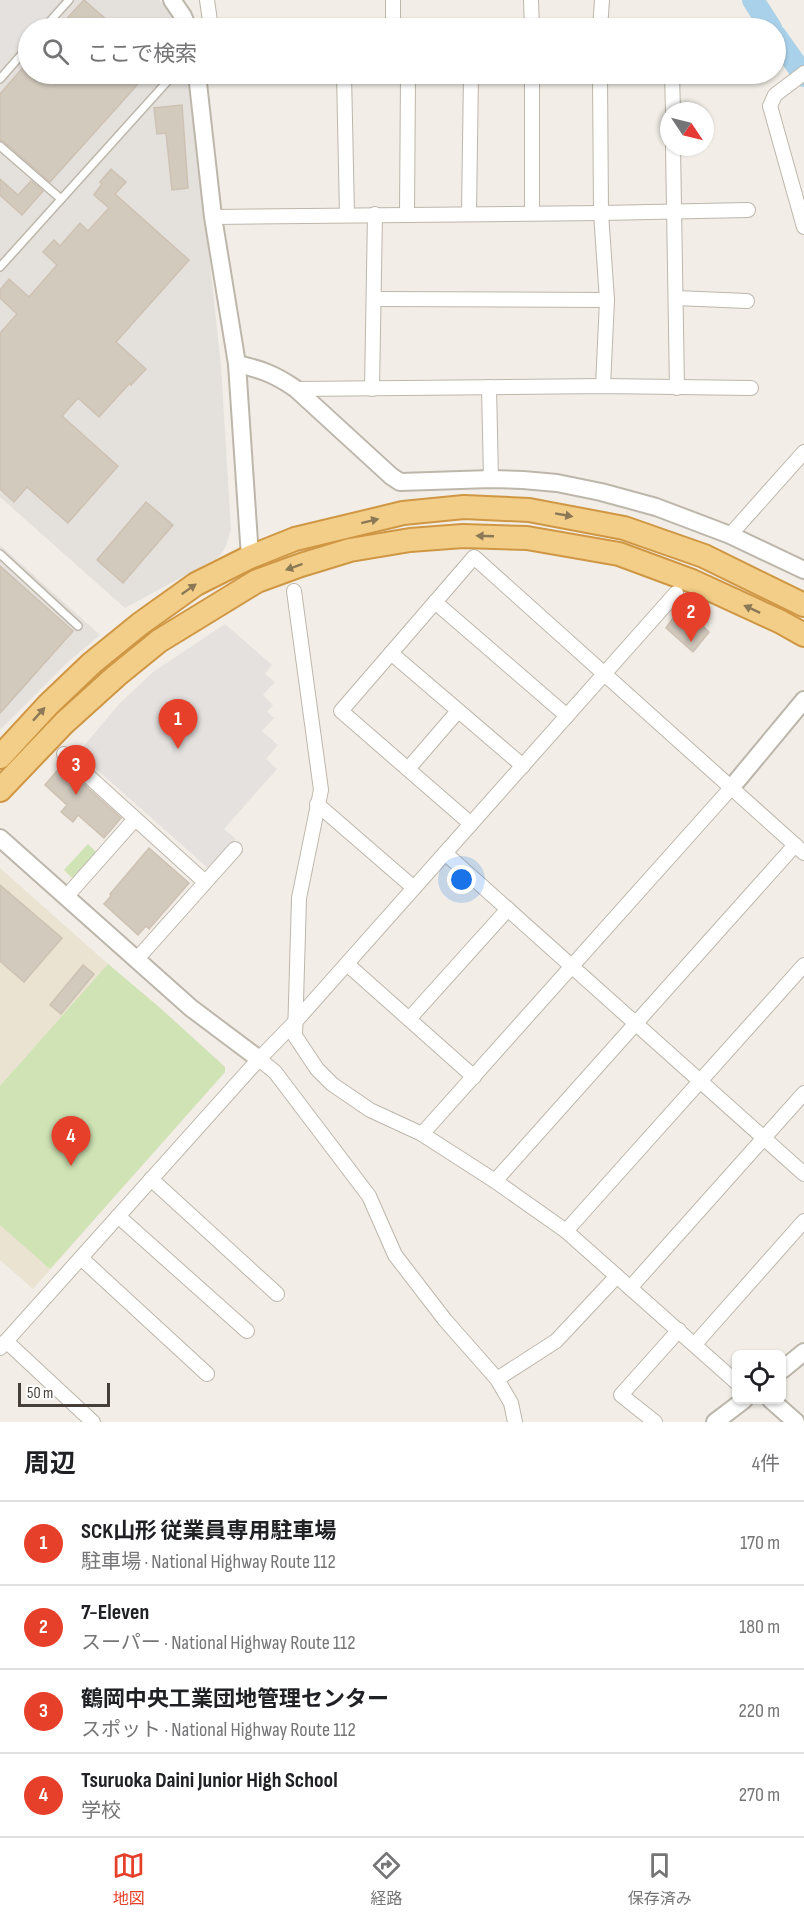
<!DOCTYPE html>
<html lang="ja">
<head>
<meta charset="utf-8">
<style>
	body { margin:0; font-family:"Sofia Sans Condensed","Noto Sans JP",sans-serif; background:#f2f2f2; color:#202124 }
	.controls { position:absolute; right:18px; bottom:18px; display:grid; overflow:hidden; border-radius:9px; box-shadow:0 2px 4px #0004 }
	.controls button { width:54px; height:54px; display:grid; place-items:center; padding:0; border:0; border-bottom:2px solid #e0e0e0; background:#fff; color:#202124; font:30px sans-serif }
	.compass { position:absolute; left:660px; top:102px; width:54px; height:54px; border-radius:50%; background:#fff; box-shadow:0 2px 4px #0004; rotate:125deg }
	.scale { position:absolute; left:18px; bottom:15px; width:92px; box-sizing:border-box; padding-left:6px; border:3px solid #453f37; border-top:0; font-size:16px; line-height:21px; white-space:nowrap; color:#453f37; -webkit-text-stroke:4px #fff; paint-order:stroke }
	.you { position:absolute; left:462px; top:880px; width:21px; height:21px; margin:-15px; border:4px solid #fff; border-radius:50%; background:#1a73e8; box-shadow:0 0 0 9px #1a73e833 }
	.badge { display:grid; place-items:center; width:39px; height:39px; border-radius:50%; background:#e6402a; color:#fff; font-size:20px; font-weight:700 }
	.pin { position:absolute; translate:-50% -50px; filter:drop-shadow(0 2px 3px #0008) }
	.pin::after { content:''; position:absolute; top:32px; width:21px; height:18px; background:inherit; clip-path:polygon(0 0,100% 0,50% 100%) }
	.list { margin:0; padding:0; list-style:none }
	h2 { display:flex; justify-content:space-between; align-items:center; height:78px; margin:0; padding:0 24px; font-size:26px }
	h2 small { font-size:20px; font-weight:400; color:#757577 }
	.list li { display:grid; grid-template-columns:39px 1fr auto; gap:18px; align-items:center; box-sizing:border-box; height:84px; padding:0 24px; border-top:2px solid #e0e0e0 }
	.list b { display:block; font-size:22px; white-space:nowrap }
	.list p { margin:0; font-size:20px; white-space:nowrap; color:#757577 }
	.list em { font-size:20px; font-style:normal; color:#757577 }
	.icon { flex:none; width:33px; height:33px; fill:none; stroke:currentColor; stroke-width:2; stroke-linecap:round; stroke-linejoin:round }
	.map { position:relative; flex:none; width:804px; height:1422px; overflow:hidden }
	.search { position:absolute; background:#fff; box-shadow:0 2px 4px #0004; left:18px; right:18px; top:18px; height:66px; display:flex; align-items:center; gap:15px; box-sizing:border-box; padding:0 21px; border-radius:33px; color:#757577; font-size:22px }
	.sheet { height:414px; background:#fff }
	nav { display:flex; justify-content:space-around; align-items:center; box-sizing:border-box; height:84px; border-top:2px solid #e0e0e0; background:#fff; font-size:16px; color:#757577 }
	nav a { display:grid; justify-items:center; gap:3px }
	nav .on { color:#e6402a }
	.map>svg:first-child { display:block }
	.industrial { fill:#e4e0dc }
	.education { fill:#eae3d2 }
	.green { fill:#cfe3b4 }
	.parking { fill:#e4e1df }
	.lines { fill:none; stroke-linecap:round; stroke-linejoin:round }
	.river { stroke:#a9d1e9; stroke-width:22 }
	.building { fill:#d3cabe; stroke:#cdc1b2; stroke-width:1.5 }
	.service-casing { stroke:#bdb6ab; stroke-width:10 }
	.minor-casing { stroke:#bdb6ab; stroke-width:16 }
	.tertiary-casing { stroke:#bdb6ab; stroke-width:20 }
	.trunk-casing { stroke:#cf9744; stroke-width:26 }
	.service { stroke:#fff; stroke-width:7 }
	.minor { stroke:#fff; stroke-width:14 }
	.tertiary { stroke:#fff; stroke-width:16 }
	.trunk { stroke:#f3ce88; stroke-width:22 }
	.oneway { fill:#8b7857 }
</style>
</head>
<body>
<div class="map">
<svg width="804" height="1422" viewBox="0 0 804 1422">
	<rect width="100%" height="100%" fill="#f2eee7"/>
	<g class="industrial">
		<path d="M0,0H159L173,13L181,28H28V74H190L221,366L231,529L226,546L219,557L125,608L0,497Z"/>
		<path d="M0,545L100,635L68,662L0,730Z"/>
	</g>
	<path class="education" d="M0,868L108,964L159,1007L225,1067V1072L33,1289L0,1260Z"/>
	<g class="green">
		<path d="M88,844L96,852L72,878L64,870Z"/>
		<path d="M108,964L159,1007L225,1067V1072L50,1269L0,1225V1086Z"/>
	</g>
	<g class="parking">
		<path d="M0,0H61L35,28H28V36L0,68Z"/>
		<path d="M225,624L272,665L265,674L275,682L263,695L273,705L267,712L274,718L262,731L278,745L266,759L277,769L224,829L236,839L209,869L78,753L119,704L153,672Z"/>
	</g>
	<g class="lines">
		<g class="river">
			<path d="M753,0L771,28"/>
			<path d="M776,36L804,76"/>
		</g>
	</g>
	<g class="building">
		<path d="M84,0L116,28H58Z"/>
		<path d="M28,62V74H147L50,182L4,142L0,140V94Z"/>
		<path d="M182,105L188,188L172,190L166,133L157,134L154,108Z"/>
		<path d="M111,169L126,182L115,194L189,260L116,342L146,369L131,385L130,383L99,417L78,398L62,416L118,466L68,523L27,487L14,502L0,489V333L17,314L0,298V290L9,279L29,297L57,265L43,252L54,240L60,246L80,223L88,231L109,208L94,195L102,184L100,182Z"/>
		<path d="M0,179L18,195L31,181L43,191L22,215L0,195Z"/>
		<path d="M146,502L173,525L123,583L97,560Z"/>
		<path d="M0,566L73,631L0,713Z"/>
		<path d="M678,611L695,619L709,632L693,652L666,628Z"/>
		<path d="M62,765L121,818L104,838L78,815L73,822L61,812L67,805L45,785Z"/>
		<path d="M149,848L189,883L149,929L146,926L138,935L104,904L111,896L110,894Z"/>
		<path d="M0,885L62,938L24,982L0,961Z"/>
		<path d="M83,965L94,974L61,1014L50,1005Z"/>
	</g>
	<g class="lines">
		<defs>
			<g id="service">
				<path d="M44,28L69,0"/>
				<path d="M0,79L28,47"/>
				<path d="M0,146L61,199"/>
				<path d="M0,267L174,74"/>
				<path d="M0,554L78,626"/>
			</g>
			<g id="minor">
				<path d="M207,0L211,28"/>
				<path d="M531,0L532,28"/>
				<path d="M393,28V0"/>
				<path d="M600,28L602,0"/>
				<path d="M804,73L775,95L770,106L804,227"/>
				<path d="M344,74L347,215"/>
				<path d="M600,74L601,213L607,300L603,386"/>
				<path d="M672,74L673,111"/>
				<path d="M673,147L677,388"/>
				<path d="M469,213L471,74"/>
				<path d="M532,213V74"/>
				<path d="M407,214L408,74"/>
				<path d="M213,217L601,213L748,210"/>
				<path d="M676,298L747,301"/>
				<path d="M374,299L607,300"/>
				<path d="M489,387L491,479"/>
				<path d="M296,389L603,386L751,388"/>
				<path d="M372,389L375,214"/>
				<path d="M730,535L804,452"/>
				<path d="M294,591L321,790L299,898L295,1036L317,1069L332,1084L370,1110L422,1134L495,1181L566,1231L736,1382"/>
				<path d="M435,602L567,716"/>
				<path d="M391,653L523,766"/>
				<path d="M64,754L205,882"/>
				<path d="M408,769L458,711"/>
				<path d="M317,804L414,888"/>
				<path d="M471,824L341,711L474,557L804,853"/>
				<path d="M445,853L804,1174"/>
				<path d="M66,897L135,819"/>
				<path d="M137,959L235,849"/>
				<path d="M347,964L474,1077"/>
				<path d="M409,1019L508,909"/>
				<path d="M259,1059L275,1072L369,1196L395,1255L445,1320L497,1379L511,1403L515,1422"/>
				<path d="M422,1134L731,788"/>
				<path d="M151,1179L277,1294"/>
				<path d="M495,1181L795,845"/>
				<path d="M118,1216L247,1331"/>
				<path d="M566,1231L804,965"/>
				<path d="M81,1258L207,1374"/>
				<path d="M630,1288L804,1093"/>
				<path d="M6,1341L93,1422"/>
				<path d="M695,1344L804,1221"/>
				<path d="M0,1348L259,1059L295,1022L676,593"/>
				<path d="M497,1379L556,1341L617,1276"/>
				<path d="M655,1422L621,1395L679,1330"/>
			</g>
			<g id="tertiary">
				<path d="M172,0L183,16L188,28"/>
				<path d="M197,74L213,217L237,364L250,557"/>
				<path d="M237,364C261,369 276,375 296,389L391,476L400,482L491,479L523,480L557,483L601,492L656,507L730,535L804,570"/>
				<path d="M731,788L804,700"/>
				<path d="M0,838L191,1008L259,1059"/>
				<path d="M782,1370L804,1352"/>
				<path d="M771,1400L796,1422"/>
				<path d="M715,1422L744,1400"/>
			</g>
			<g id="trunk">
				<path d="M0,757L48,705L92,663L140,624L196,584L250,557L295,539L403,513L464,507L529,510L624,528L704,556L804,605"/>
				<path d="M0,790L64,723L116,676L159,641L257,581L301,565L350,550L410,540L463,536L527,538L619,554L692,581L781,622L804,635"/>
			</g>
		</defs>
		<use href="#service" class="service-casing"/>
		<use href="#minor" class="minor-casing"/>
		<use href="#tertiary" class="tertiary-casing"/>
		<use href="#trunk" class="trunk-casing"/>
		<use href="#service" class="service"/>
		<use href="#minor" class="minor"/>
		<use href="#tertiary" class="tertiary"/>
		<use href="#trunk" class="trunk"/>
	</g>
	<defs><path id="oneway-solid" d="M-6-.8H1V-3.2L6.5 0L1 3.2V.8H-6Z" transform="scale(1.5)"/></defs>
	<g class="oneway">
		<use href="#oneway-solid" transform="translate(564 515) rotate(10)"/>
		<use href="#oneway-solid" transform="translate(370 521) rotate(-14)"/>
		<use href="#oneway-solid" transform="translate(485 536) rotate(-178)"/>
		<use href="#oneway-solid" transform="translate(294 567) rotate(160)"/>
		<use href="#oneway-solid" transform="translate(189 589) rotate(-35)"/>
		<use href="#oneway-solid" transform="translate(752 609) rotate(-155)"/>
		<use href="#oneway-solid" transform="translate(39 714) rotate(-48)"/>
	</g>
</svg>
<div class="controls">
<button><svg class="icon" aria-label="locate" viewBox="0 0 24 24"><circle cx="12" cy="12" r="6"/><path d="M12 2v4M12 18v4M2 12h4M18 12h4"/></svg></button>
</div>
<svg class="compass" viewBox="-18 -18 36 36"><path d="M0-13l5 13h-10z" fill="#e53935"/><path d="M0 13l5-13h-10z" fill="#757577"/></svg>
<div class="scale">50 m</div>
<div class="you"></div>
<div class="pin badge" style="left:178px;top:749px">1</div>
<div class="pin badge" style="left:691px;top:642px">2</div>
<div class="pin badge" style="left:76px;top:795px">3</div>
<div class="pin badge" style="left:71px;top:1166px">4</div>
<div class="search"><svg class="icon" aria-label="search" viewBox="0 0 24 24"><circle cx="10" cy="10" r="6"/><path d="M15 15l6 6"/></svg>ここで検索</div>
</div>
<section class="sheet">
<h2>周辺<small>4件</small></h2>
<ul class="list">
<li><span class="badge">1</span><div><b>SCK山形 従業員専用駐車場</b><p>駐車場 · National Highway Route 112</p></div><em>170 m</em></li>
<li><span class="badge">2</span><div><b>7-Eleven</b><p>スーパー · National Highway Route 112</p></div><em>180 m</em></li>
<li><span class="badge">3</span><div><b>鶴岡中央工業団地管理センター</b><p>スポット · National Highway Route 112</p></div><em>220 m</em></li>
<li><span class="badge">4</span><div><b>Tsuruoka Daini Junior High School</b><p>学校</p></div><em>270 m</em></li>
</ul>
</section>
<nav>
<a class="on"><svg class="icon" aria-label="map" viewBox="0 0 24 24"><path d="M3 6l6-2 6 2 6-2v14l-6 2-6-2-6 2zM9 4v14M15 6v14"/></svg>地図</a>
<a><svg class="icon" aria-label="directions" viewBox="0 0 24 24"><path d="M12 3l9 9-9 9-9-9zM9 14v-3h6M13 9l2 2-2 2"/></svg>経路</a>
<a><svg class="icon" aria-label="saved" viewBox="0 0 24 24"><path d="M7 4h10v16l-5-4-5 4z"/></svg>保存済み</a>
</nav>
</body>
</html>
